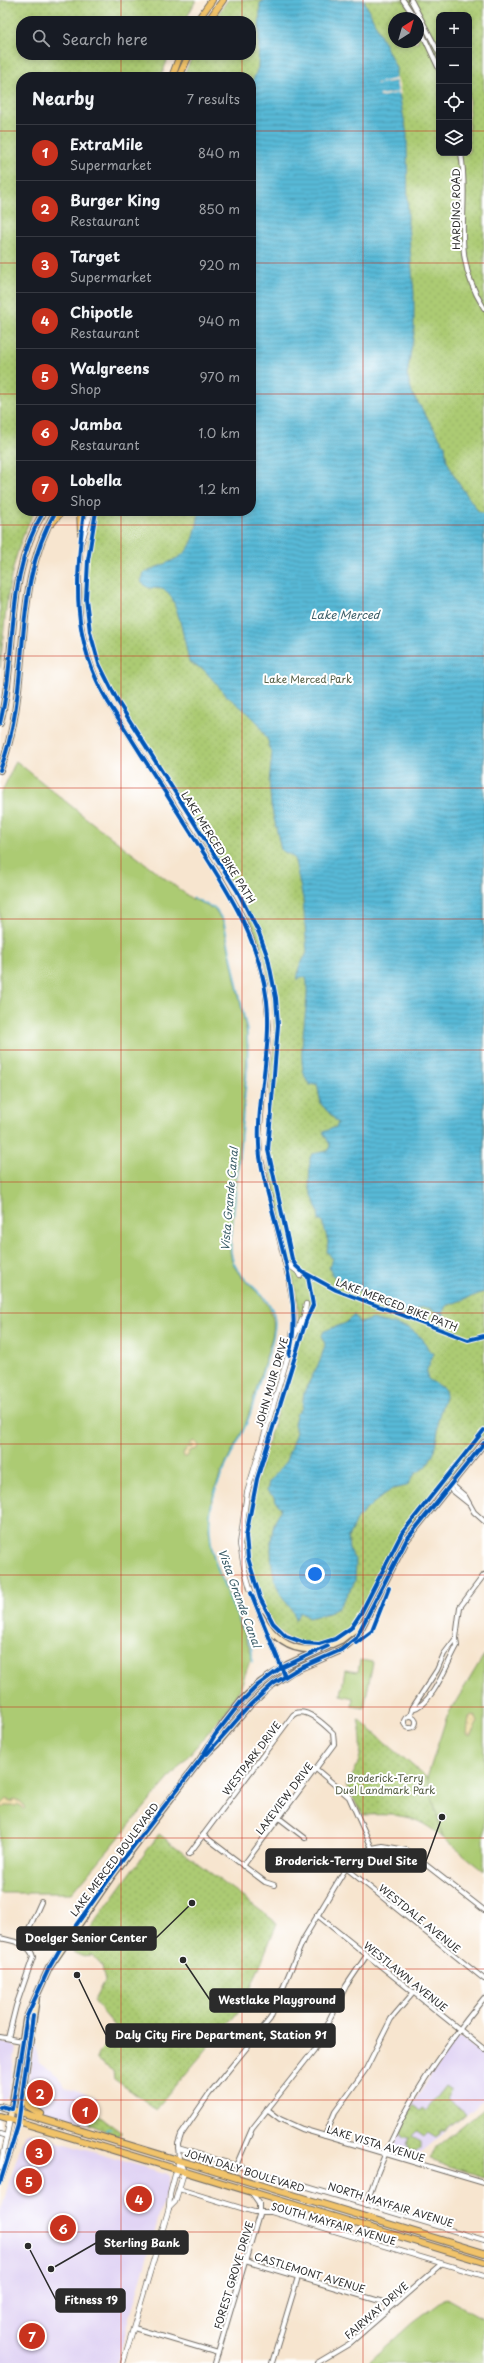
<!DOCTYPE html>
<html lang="en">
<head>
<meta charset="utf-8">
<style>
	body { margin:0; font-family:"Playpen Sans",sans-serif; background:#242831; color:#f1f3f6 }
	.controls { position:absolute; right:12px; top:12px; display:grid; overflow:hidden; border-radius:8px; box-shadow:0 2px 6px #0003 }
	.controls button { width:36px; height:36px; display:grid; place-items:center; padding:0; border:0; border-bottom:1px solid #363941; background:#171b24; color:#f1f3f6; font:20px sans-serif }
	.compass { position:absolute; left:388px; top:12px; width:36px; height:36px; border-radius:50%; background:#171b24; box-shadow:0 2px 6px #0003; rotate:37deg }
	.you { position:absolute; left:315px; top:1574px; width:14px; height:14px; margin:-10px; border:3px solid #fff; border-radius:50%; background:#1a73e8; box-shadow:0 0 0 6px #1a73e833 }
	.badge { display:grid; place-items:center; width:26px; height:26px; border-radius:50%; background:#c8321e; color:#fff; font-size:13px; font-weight:700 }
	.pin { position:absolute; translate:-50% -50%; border:2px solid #fff; box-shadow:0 1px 4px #0006 }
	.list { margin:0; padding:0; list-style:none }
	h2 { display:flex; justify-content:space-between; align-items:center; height:52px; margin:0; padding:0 16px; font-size:17px }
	h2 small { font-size:13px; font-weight:400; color:#9ea1a6 }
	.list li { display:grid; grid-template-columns:26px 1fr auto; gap:12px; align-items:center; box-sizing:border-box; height:56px; padding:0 16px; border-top:1px solid #363941 }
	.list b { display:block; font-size:15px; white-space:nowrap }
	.list p { margin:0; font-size:13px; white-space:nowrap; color:#9ea1a6 }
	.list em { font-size:13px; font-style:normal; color:#9ea1a6 }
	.icon { flex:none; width:22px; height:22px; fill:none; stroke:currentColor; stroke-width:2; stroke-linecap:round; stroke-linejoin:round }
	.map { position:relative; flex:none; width:484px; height:2363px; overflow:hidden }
	.search { position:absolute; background:#171b24; box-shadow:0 2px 6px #0003; left:16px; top:16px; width:240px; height:44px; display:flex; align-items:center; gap:10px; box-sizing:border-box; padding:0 14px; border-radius:16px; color:#9ea1a6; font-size:15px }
	.panel { position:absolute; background:#171b24; box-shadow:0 2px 6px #0003; left:16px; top:72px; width:240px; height:444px; border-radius:16px }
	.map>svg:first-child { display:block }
	.built { fill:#e1d4f4 }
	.grass { fill:#accb73; stroke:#6c7b4f }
	.sand { fill:url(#sand-dots); stroke:#8c8264 }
	.park { fill:url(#park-dots); stroke:#6c7b4f; fill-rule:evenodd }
	.water { fill:url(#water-rules); stroke:#427281 }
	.pier { fill:#f7e5cf }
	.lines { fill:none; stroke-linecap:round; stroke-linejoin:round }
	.stream { stroke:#58b9d7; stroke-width:1.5 }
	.minor-casing { stroke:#726c64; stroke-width:6 }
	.tertiary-casing { stroke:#726c64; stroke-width:6 }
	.secondary-casing { stroke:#726c64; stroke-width:8 }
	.primary-casing { stroke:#726c64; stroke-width:8 }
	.minor { stroke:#fff; stroke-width:4 }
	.tertiary { stroke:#fff; stroke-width:4.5 }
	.secondary { stroke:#f9e7c3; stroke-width:5.5 }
	.primary { stroke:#f1c36a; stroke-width:6 }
	.cycleway-casing { stroke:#fff; stroke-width:6 }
	.cycleway { stroke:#0057b8; stroke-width:4 }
	.grid { fill:none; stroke:#c8321e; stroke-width:1; stroke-opacity:0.55 }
	.labels { text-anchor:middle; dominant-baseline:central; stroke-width:4; stroke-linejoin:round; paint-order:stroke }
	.street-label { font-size:10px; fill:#2b2b2b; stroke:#fff }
	.park-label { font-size:10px; fill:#525b41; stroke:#fff }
	.water-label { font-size:11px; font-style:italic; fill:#3b5d67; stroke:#fff }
	.leader { fill:none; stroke:#2b2b2b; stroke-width:1.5 }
	.callout-dot { fill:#2b2b2b; stroke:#fff; stroke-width:1.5 }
	.callout { fill:#2b2b2b; stroke:#2b2b2b; stroke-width:1.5 }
	.callout-label { font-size:11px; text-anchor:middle; font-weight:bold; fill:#fff }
</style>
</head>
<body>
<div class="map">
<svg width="484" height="2363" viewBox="0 0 484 2363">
	<defs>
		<pattern id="sand-dots" width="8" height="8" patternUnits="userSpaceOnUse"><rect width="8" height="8" fill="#eeda9e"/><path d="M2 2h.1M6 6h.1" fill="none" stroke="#cb8" stroke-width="1.8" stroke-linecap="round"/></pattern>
		<pattern id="park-dots" width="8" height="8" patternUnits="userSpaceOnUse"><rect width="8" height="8" fill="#accb73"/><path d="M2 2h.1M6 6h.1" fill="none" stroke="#94ae64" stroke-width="1.8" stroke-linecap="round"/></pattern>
		<pattern id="water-rules" width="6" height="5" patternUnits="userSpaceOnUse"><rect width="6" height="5" fill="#58b9d7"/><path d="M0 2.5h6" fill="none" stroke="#4997af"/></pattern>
	</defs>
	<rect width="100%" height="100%" fill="#fff"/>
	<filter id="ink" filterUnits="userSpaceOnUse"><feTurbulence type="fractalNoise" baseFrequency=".025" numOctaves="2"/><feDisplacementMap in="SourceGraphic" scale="8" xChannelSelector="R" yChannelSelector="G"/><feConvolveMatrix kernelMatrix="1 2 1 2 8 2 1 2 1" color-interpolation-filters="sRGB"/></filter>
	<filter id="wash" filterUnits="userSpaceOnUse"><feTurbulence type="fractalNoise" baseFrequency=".012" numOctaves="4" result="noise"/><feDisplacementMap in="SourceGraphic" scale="16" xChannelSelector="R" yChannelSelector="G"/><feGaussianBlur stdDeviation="0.9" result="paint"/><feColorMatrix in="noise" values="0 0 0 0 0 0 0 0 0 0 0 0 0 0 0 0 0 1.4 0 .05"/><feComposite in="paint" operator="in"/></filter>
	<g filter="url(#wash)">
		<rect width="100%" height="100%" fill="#f7e5cf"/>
		<g class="built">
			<path d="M456,2038H462L484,2056V2099L417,2156L396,2149L394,2145L412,2105Z"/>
			<path d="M34,2039L39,2062L59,2076L64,2086L97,2098L89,2124L38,2109L30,2102L28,2091Z"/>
			<path d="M0,2042L13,2045L16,2049L8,2095L5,2100L1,2101Z"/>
			<path d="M28,2133L167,2174L170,2178L117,2363H0V2212L24,2135Z"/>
		</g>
		<g class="grass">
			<path d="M16,761L86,818L192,899C201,901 204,907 213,908L223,922L246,1030L248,1046L230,1252C235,1290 282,1292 272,1337L245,1426L220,1475L211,1502L209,1530L213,1556L252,1655L240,1689L222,1716L72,1893H0V796Z"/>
			<path d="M484,1655V1871L443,1838L427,1778L447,1716Z"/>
			<path d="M360,1660L373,1662L364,1708L352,1706L353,1698L341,1695L345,1670L358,1672Z"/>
			<path d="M446,2298L484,2319V2363H368L412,2323Z"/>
		</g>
		<g class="sand">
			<path d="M194,1441L198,1444L197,1449L190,1451L187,1457H184L183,1454L187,1447L192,1448L194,1446L189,1444Z"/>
			<path d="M472,1715L475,1716L478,1722L470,1736L467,1734L469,1717Z"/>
			<path d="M7,1799L12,1803L13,1799L20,1801L25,1808L23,1809L18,1804L16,1806H6L2,1809L1,1805Z"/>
		</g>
		<g class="park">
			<path d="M0,0H196L185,21H21V55H169L161,77H21V511H35C7,560 6,614 0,668Z"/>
			<path d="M228,0H484V1434L403,1534L359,1619L352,1629L342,1637L324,1644L309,1646L292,1642L273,1625L259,1600L247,1558L245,1536L247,1520L259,1470L296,1351L299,1328L298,1303L265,1145L275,1036L272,993L263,951L243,904L104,680C78,620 83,574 94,511H251V77H183L193,55H251V21H213ZM439,15H469V153H439ZM394,18H418V42H394Z"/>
			<path d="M358,1719L427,1778L443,1838C416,1814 398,1814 363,1815L346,1786C362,1762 364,1747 358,1719Z"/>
			<path d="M159,1834L277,1923L244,2005L156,2109L114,2079L113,2071L97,2060C95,2046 116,2043 119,2031L94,2001L105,1981L102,1966L92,1955L81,1956L73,1952Z"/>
			<path d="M445,2086L451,2090L446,2098L466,2114L445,2131H439L441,2133L436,2137L428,2132L424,2136L417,2131L412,2136L421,2141V2148L416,2152L409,2150L406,2144L409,2138L403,2137L400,2131L413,2105L420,2111L423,2108L426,2110Z"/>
			<path d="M484,2108V2177L430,2160L436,2147Z"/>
			<path d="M93,2112L95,2113L122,2133L117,2136L89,2124Z"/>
		</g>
		<g class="water">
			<path d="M264,0H364L396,68V79L407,134L408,224L414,293V333L407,375L413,395L445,446L447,461L457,481L478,511L484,514V1292L446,1306L443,1312L447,1321C440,1313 431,1305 419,1308L414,1316L378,1302L332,1275L329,1267L333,1259L327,1252L328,1241L322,1221H319L318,1212L309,1186L310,1158L312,1154L328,1151L330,1145L323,1132L336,1127L338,1123L321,1104L317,1084L310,1085C291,1066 312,1002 306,977H300L297,982L299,967L307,953L303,899L295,861L292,856L281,850L271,805L269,781L272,756L268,741L258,723L248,713L227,696L204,670L189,662C186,648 177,597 166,591C156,585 151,593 141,582L144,573C183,555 193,559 199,511H251V86L258,67L260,3Z"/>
			<path d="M354,1315L361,1323L372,1319L409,1328L422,1338L429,1350L434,1353L426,1372L428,1379L444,1389L446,1393L438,1419V1431L434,1452L427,1466L415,1474L407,1486L392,1489L371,1505L356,1520L348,1538L349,1550L356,1561L355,1582L338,1608L329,1613L308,1618L305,1614L300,1612L295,1620C294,1608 287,1606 282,1596C270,1579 267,1536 277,1517C278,1514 280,1513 281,1509L273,1496L267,1491L269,1482L286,1461L296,1432L294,1424L296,1415L302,1408L304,1392L320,1361L325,1345L322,1335L324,1331L346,1323Z"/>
		</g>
		<path class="pier" d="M397,77L401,95L398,93L380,97V95L398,92L396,81L377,84V83L395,79Z"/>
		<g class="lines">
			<g class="stream">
				<path d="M193,898C201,900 205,906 214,907L224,922L247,1030L248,1064L231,1241C227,1286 276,1287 275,1325C274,1343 265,1363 260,1380C255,1396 252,1414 244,1429C229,1463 207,1492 210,1531C212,1572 237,1612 252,1650V1662"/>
				<path d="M106,2131L107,2128L111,2129"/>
			</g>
		</g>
	</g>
	<g filter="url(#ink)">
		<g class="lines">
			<defs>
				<g id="minor">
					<path d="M403,0L415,18"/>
					<path d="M411,0L439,53"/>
					<path d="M418,24L439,69"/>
					<path d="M461,153C471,213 448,250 484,308"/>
					<path d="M451,1484L465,1496L474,1512L484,1521"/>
					<path d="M448,1487L468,1503"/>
					<path d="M412,1709C433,1705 447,1663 457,1646L456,1638"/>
					<path d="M410,1716L413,1707L437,1670L444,1654L456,1638L460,1607L484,1575"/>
					<circle cx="410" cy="1722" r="6"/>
					<path d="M316,1769L349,1797L372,1848"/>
					<path d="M279,1818L305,1838"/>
					<path d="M203,1835L265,1882L274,1885"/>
					<path d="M189,1854L293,1715C304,1705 325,1725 333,1733L334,1744L243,1866"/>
					<path d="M346,1868L484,1979"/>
					<path d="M317,1915L484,2049"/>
					<path d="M0,1938C12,1941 30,1943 33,1957L16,2006L8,2038"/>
					<path d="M22,1944L41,1902"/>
					<path d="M0,2037L22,2041"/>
					<path d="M267,2109L280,2119L302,2129L484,2183"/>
					<path d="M0,2134L6,2136"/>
					<path d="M325,2136L335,2112L366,2069L391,2019L414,1992"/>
					<path d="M178,2148L484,2240"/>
					<path d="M179,2160L178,2144L181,2135L209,2094L270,2019L304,1938L346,1868L357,1855L372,1848L383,1846L407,1850L484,1910"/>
					<path d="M236,2166L252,2129L314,2050L346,1986L367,1955"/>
					<path d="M179,2189L254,2212H271L484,2276"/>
					<path d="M366,2205C392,2124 431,2063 484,1998"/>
					<path d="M245,2261L393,2305"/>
					<path d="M134,2328L218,2353"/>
					<path d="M215,2363L259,2215V2203L252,2193"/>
					<path d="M272,2363L298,2277"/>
					<path d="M317,2363L349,2344L441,2264"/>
				</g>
				<g id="tertiary">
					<path d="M83,523L84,511"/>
					<path d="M82,531C75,596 76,649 111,707L219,875L241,914L254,945L265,985L269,1027L259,1137L260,1155L288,1276L293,1304L294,1324L290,1349L247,1493L240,1544L244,1567L252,1595L285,1676"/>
					<path d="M82,541L91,511"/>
					<path d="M284,1261L298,1272L300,1276"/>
					<path d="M294,1337L304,1316L306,1304"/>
					<path d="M0,2168L10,2119"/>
					<path d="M0,2183L11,2151L18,2122"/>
					<path d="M169,2208L175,2202L184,2172L179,2160"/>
					<path d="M123,2363L169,2208L170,2194L179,2160"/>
				</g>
				<g id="secondary">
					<path d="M261,1616C273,1638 291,1652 316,1649"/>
					<path d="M203,1757L217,1744L250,1705L269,1687L293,1671L341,1650L356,1638L407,1539L484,1443"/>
					<path d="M10,2119L26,2019L49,1968L112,1876L200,1760L224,1723L243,1699L261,1682L287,1665L341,1640L364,1622"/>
					<path d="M18,2122L36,2000"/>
				</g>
				<g id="primary">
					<path d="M197,21L212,0"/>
					<path d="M208,21L223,0"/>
					<path d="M172,77L180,55"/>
					<path d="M179,77L189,55"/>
					<path d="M80,511L81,533"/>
					<path d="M52,523L62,511"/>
					<path d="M0,723C18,652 4,576 44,511"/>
					<path d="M0,770C33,687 9,589 56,511"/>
					<path d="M23,2092L28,2106L41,2114"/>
					<path d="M0,2106L484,2253"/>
					<path d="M0,2116L484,2262"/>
				</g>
			</defs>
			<use href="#minor" class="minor-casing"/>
			<use href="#tertiary" class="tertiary-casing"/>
			<use href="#secondary" class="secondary-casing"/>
			<use href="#primary" class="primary-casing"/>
			<use href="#minor" class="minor"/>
			<use href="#tertiary" class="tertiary"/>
			<use href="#secondary" class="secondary"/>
			<use href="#primary" class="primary"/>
			<defs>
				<g id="cycleway">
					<path d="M84,511C75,580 71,640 108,702C135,745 162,788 189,830C224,885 259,935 267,1001C273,1054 252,1113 261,1163C271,1221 306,1298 289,1355"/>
					<path d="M96,511L88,560L86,599L90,632L99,664L118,702L238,892L259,933L268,958L276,998L278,1025L268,1150L292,1259L296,1266L308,1277L313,1305L306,1321L257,1479L246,1536L248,1558L260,1598L273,1623L286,1636L305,1643L319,1644L335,1639L351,1628L361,1613L402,1533L484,1430"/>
					<path d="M0,723C18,652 4,576 44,511"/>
					<path d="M0,770C33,687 9,589 56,511"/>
					<path d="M305,1273L336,1290L468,1340L484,1336"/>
					<path d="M251,1593L285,1676"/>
					<path d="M356,1643L372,1631L389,1588"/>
					<path d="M207,1754L250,1705L273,1684L296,1670L341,1650L356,1638L407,1539L484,1443"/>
					<path d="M0,2106L12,2109L27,2016L49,1968L64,1942L122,1861L200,1760L215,1735L240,1703L258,1685L281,1668L328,1646"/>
					<path d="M0,2183L18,2125L33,2016"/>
				</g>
			</defs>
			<use href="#cycleway" class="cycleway-casing"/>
			<use href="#cycleway" class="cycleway"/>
		</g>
	</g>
	<path class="grid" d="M121,0V21M242,0V21M363,0V2363M121,55V77M242,55V77M0,131H21M251,131H439M469,131H484M0,263H21M251,263H484M0,394H21M251,394H484M121,511V2363M242,511V2363M0,525H484M0,656H484M0,788H484M0,919H484M0,1050H484M0,1182H484M0,1313H484M0,1444H484M0,1575H484M0,1707H484M0,1838H484M0,1969H484M0,2100H484M0,2232H484"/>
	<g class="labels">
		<g class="street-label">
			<text transform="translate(455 209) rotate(-90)">HARDING ROAD</text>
			<text transform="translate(219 847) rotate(58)">LAKE MERCED BIKE PATH</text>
			<text transform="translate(397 1304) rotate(21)">LAKE MERCED BIKE PATH</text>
			<text transform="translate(271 1382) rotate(-74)">JOHN MUIR DRIVE</text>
			<text transform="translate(251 1758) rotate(-53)">WESTPARK DRIVE</text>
			<text transform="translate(284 1798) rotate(-53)">LAKEVIEW DRIVE</text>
			<text transform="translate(114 1859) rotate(-53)">LAKE MERCED BOULEVARD</text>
			<text transform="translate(420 1918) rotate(39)">WESTDALE AVENUE</text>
			<text transform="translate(406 1976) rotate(39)">WESTLAWN AVENUE</text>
			<text transform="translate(376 2143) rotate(17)">LAKE VISTA AVENUE</text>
			<text transform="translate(245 2170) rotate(17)">JOHN DALY BOULEVARD</text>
			<text transform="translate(391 2204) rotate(17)">NORTH MAYFAIR AVENUE</text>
			<text transform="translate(334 2223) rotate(16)">SOUTH MAYFAIR AVENUE</text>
			<text transform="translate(310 2272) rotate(17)">CASTLEMONT AVENUE</text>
			<text transform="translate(233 2275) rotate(-73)">FOREST GROVE DRIVE</text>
			<text transform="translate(376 2310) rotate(-41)">FAIRWAY DRIVE</text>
		</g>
		<g class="park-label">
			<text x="308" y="678">Lake Merced Park</text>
			<text x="385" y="1777">Broderick-Terry<tspan x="385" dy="12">Duel Landmark Park</tspan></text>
		</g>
		<g class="water-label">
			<text x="345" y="614">Lake Merced</text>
			<text transform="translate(229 1199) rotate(-85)">Vista Grande Canal</text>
			<text transform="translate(240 1598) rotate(70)">Vista Grande Canal</text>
		</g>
	</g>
	<path class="leader" d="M442 1817L426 1861M192 1903L156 1938M183 1960L210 2000M77 1975L106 2035M51 2269L96 2243M28 2246L56 2300"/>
	<g class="callout-dot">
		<circle cx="442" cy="1817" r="4"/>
		<circle cx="192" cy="1903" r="4"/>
		<circle cx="183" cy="1960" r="4"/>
		<circle cx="77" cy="1975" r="4"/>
		<circle cx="51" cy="2269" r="4"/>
		<circle cx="28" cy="2246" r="4"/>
	</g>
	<g class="callout">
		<rect x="266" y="1849" width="160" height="23" rx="4"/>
		<rect x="17" y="1927" width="139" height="23" rx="4"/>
		<rect x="210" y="1989" width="134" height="23" rx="4"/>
		<rect x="106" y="2024" width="229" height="23" rx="4"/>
		<rect x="96" y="2231" width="92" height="23" rx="4"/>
		<rect x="56" y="2289" width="69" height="23" rx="4"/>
	</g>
	<g class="callout-label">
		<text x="346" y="1865">Broderick-Terry Duel Site</text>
		<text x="86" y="1942">Doelger Senior Center</text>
		<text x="277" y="2004">Westlake Playground</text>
		<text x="221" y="2039">Daly City Fire Department, Station 91</text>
		<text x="142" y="2247">Sterling Bank</text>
		<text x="91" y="2304">Fitness 19</text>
	</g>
</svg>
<div class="controls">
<button>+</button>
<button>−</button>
<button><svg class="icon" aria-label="locate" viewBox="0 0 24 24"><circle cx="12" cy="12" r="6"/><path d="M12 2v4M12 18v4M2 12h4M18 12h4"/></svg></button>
<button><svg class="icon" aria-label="layers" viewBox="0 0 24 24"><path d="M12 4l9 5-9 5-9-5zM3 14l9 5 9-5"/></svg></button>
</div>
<svg class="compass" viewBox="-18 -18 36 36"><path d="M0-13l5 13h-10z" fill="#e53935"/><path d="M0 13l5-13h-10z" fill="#9ea1a6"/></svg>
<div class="you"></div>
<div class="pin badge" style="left:85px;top:2111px">1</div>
<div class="pin badge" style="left:40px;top:2093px">2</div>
<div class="pin badge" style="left:39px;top:2152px">3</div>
<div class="pin badge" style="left:139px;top:2199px">4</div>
<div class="pin badge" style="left:29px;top:2181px">5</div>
<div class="pin badge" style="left:63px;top:2228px">6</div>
<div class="pin badge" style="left:32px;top:2336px">7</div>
<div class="search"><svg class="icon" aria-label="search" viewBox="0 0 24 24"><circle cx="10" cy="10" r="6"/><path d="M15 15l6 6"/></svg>Search here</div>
<section class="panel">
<h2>Nearby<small>7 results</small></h2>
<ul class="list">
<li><span class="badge">1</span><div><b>ExtraMile</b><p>Supermarket</p></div><em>840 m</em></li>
<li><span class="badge">2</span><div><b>Burger King</b><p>Restaurant</p></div><em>850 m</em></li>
<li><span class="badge">3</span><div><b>Target</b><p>Supermarket</p></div><em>920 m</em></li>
<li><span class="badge">4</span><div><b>Chipotle</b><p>Restaurant</p></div><em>940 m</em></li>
<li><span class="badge">5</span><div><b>Walgreens</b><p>Shop</p></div><em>970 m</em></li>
<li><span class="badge">6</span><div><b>Jamba</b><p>Restaurant</p></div><em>1.0 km</em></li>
<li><span class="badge">7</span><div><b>Lobella</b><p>Shop</p></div><em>1.2 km</em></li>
</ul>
</section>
</div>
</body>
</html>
